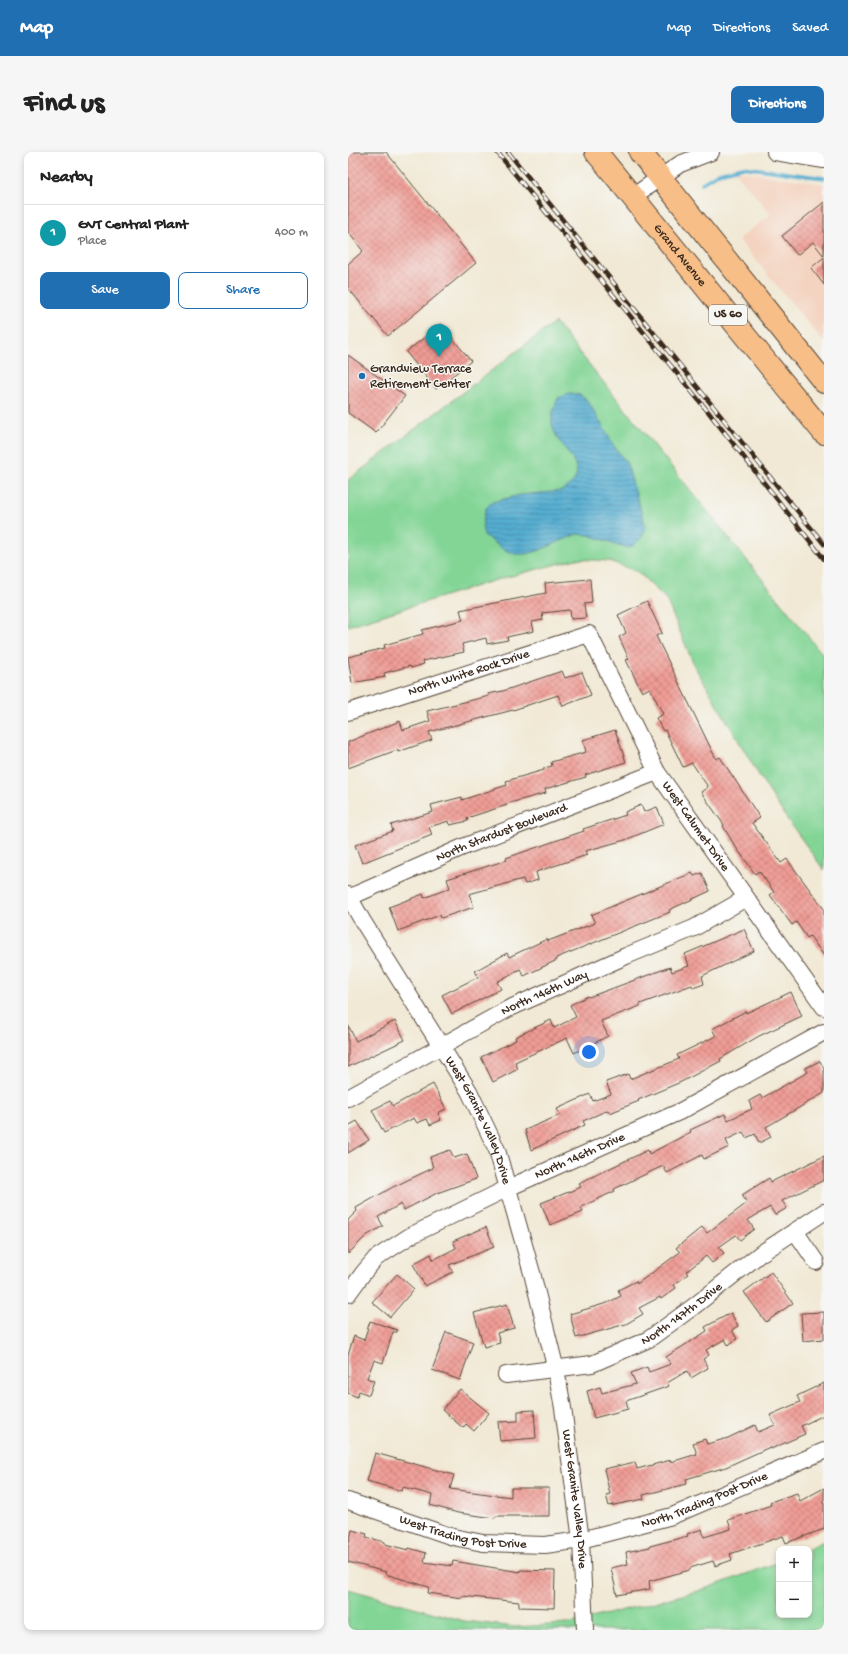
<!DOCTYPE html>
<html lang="en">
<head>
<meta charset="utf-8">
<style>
	body { margin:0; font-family:"Gochi Hand",sans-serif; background:#f6f6f6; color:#222 }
	.controls { position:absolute; right:12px; bottom:12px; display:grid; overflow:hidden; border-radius:8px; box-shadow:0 2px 6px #0003 }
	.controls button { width:36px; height:36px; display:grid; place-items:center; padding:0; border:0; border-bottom:1px solid #e0e0e0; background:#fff; color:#222; font:20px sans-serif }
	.you { position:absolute; left:241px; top:900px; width:14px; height:14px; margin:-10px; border:3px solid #fff; border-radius:50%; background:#1a73e8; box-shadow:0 0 0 6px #1a73e833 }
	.badge { display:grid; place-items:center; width:26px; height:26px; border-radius:50%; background:#1f6fb2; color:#fff; font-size:13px; font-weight:700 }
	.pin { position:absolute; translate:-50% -33px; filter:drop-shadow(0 1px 2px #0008) }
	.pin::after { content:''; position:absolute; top:21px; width:14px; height:12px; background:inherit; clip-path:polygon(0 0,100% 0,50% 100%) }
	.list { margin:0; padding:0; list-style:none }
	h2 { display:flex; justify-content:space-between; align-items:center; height:52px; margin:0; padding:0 16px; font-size:17px }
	h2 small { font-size:13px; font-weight:400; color:#767676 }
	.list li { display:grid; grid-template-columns:26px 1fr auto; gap:12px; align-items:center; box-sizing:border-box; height:56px; padding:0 16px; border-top:1px solid #e0e0e0 }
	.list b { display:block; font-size:15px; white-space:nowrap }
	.list p { margin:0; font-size:13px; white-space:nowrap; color:#767676 }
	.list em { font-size:13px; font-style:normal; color:#767676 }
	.actions { display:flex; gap:8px; padding:12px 16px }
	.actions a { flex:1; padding:9px 0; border:1px solid #1f6fb2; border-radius:8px; text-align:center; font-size:14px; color:#1f6fb2 }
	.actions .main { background:#1f6fb2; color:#fff }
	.map { position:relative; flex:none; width:476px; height:1478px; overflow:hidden; border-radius:8px }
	header { display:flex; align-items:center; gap:24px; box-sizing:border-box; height:56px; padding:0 20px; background:#1f6fb2; color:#fff }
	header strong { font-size:19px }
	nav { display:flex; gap:22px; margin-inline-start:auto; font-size:14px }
	.intro { display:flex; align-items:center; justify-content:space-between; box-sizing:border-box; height:96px; padding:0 24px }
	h1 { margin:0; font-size:28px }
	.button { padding:10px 18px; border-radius:8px; background:#1f6fb2; color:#fff; font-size:14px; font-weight:700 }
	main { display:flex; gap:24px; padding:0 24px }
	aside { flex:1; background:#fff; border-radius:8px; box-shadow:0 2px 6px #0003 }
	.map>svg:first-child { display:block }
	.built { fill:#f4d3c0 }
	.green { fill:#83d596; stroke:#5f805a }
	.water { fill:url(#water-rules); stroke:#486c78 }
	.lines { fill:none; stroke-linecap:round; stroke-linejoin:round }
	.stream { stroke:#54add1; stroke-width:3.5 }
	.building { fill:url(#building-cross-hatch) }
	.minor-casing { stroke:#564739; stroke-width:18 }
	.highway-casing { stroke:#564739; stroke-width:24 }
	.minor { stroke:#fff; stroke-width:16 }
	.highway { stroke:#f7be88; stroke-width:22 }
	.rail-casing { stroke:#3b2a1e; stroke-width:4.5 }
	.rail { stroke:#f6f6f2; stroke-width:3; stroke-dasharray:9; stroke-linecap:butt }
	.poi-dot { fill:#1f6fb2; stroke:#f6f6f2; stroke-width:1.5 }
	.labels { text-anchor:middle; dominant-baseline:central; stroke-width:3; stroke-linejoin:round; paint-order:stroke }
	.shield { fill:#f6f6f2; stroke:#73675e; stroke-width:1 }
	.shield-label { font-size:12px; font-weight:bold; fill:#3b2a1e }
	.street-label { font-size:13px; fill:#3b2a1e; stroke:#f6f6f2 }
	.poi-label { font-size:13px; fill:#3b2a1e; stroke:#f6f6f2; text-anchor:start }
</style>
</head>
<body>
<header>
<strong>Map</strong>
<nav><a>Map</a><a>Directions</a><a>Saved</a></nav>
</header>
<div class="intro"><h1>Find us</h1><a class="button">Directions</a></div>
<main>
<aside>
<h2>Nearby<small></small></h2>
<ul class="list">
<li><span class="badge" style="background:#0f9aa8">1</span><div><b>GVT Central Plant</b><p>Place</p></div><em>400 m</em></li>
</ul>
<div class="actions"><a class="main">Save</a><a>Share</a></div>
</aside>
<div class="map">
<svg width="476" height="1478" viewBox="0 0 476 1478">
	<defs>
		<pattern id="water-rules" width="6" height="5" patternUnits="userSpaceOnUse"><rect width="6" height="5" fill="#54add1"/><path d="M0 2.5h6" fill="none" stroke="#478da9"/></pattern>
		<pattern id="building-cross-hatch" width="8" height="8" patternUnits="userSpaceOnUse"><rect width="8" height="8" fill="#f09c95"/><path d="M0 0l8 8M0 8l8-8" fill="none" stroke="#c47f79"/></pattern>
	</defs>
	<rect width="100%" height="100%" fill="#f6f6f2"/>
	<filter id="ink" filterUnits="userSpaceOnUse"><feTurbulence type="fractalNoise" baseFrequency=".025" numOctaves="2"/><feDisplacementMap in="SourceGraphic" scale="8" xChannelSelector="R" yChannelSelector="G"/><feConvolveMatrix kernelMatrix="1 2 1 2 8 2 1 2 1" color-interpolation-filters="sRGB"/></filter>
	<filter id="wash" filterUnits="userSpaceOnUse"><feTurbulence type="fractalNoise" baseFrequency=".012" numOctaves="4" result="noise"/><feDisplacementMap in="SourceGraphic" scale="16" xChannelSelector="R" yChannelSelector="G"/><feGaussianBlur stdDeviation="0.9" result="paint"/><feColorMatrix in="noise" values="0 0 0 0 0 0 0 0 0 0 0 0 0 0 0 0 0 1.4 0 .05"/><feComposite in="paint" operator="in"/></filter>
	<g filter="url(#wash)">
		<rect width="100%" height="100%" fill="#f1e9d5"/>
		<path class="built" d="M386,18L476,32V190L390,87L423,62Z"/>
		<g class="green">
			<path d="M207,170L476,504V718L437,664L412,625L347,515L318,447L290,420L261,409L228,407L148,428L0,474V328Z"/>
			<path d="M476,1389V1478H0V1437L116,1469L167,1475L220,1472L354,1438L431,1410V1463H461V1397H459Z"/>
		</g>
		<path class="water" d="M221,242L232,243L240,249L266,294L279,312L298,376C294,386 289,392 280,396L241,383L229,382L190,399L178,402H167L155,397L136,383L134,375L136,364L138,356L144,350L172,343L213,339C250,319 210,297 205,276C202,266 206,256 210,246Z"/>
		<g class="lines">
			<path class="stream" d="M354,31L371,21L395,15L476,26"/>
		</g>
		<g id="blocks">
			<g class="building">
				<path d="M0,0H38L128,111L40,184L0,136V112L15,99L0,80Z"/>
				<path d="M476,50V104L465,90L449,103L434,84Z"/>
				<path d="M476,105V133L463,116Z"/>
				<path d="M93,172L123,209L88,237L58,200Z"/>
				<path d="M0,203L57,244L28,281L0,261Z"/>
				<path d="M242,427L244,451L236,452L238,466L223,467L222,458L194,461L195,468L184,470L186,479L159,485L160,488L139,492L138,486L114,492L116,500L75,509L76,512L63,516L62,514L36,521L37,525L4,531L0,505L37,496L36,493L75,482L74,478L115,468L112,458L198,441L197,431Z"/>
				<path d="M299,449L314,481L308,484L368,607L372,605L412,666L404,671L433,711L439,707L476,757V804L462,784L459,786L448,770L444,773L422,743L426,740L411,719L407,722L387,694L375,674L376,673L353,640L360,635L344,611L335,615L317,578L315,579L308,566L315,562L302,536L294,540L278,508L281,507L271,485L278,481L270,463Z"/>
				<path d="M214,519L217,526L234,520L243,543L215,554L210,543L165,558L81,580L84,588L50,600L49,598L0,616V590L52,569L55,578L82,569L79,559L141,544L140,542L155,539Z"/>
				<path d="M267,578L278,610L237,623L238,625L197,637L198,641L158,652L159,653L119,666L120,669L102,673L101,669L81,675L84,683L14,711L7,693L45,679L43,673L85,660L83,653L114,645V648L159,633L158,629L196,618V616L204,614L203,610L238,600L235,588Z"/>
				<path d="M293,653L296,660L309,655L316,672L277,688L237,699L239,703L188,720L190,728L177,732L175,727L121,742L126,755L93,766L92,763L50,779L41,755L75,742L76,746L102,736L99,727L159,708L158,706L236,679L235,677L278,663L277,660Z"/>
				<path d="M344,721L346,724L354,721L362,739L321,758L322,760L208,806L209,808L176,824L172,817L149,830L153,837L104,862L94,843L130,825L127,819L159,801L161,805L199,787L200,789L247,771L243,763Z"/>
				<path d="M396,777L406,799L354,824L356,832L345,836L344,833L292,852V854L253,869L260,884L226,901L219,886L167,910L170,917L145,930L133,905L168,888L167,885L203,868L206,876L228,865L222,853L240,844L241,845L322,815L324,820L341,814L337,802Z"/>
				<path d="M443,840L454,864L411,884L372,907L373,909L333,930L290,948L291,949L262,961L260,958L235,969L237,973L183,998L177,978L212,963L209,957L242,942L245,949L263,942L258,930L280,922L282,927L331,907L329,903L368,884L364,877L398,859V861Z"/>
				<path d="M47,869L57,888L0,915V873L8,889Z"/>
				<path d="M472,909L476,917V941L418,975L423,985L411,991L407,982L398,986L395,980L378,988L381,995L356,1007L354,1003L319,1021L315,1014L266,1037L267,1039L233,1055L235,1060L202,1073L193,1051L233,1035L231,1031L300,998L301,1002L343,980L342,978L377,962L380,968L404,957L401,949L412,943L414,946L460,920L457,916Z"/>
				<path d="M85,932L98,957L90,961L93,968L82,973L79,967L69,971L66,966L36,981L24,958L42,949L45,954Z"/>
				<path d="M9,969L21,988L0,1001V974Z"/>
				<path d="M102,998L106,1006L119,1002L128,1027L89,1041L56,1058L53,1052L30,1065L35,1074L18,1084L0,1102V1068L9,1059L8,1056L45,1035L85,1016L82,1005Z"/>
				<path d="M476,1004V1028L434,1049L439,1056L427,1063L422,1055L400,1068L406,1077L392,1088L388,1083L371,1095L376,1101L364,1111L358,1104L338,1120L340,1122L326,1133L328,1136L313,1147L312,1145L291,1156L295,1162L278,1172L228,1186L222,1162L259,1151L273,1144L270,1138L288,1129L289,1132L332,1100L328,1096L354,1075L359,1081L399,1051L394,1043L421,1026L423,1030Z"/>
				<path d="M138,1075L146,1095L101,1113L105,1120L77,1134L65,1112L83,1102L85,1108L108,1096L105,1089Z"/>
				<path d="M423,1120L445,1151L418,1170L396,1140Z"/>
				<path d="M49,1122L66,1137L42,1165L24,1150Z"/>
				<path d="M159,1152L166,1176L149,1181L152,1191L136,1195L126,1161Z"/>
				<path d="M476,1160V1187L455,1189L453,1161Z"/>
				<path d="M383,1161L390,1174L384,1178L389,1187L380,1193L377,1187L358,1198L361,1203L355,1207L360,1216L343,1226L339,1219L319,1231L321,1234L278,1249L280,1257L246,1266L239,1239L252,1235L254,1241L288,1232L283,1221L299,1215L301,1220L323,1212L318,1205L359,1179L357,1175Z"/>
				<path d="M22,1169L49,1178V1180H45L35,1211L26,1208L19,1226L26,1229L21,1243L11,1239L9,1245L0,1241V1203L6,1184L16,1188Z"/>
				<path d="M98,1180L125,1190L112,1228L84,1218Z"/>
				<path d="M476,1231V1263L453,1274L457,1282L423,1297L422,1295L378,1315L338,1327L339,1332L295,1343L296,1347L261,1354L258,1343L262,1342L256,1317L287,1310L289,1317L323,1308V1310L349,1302L345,1291L357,1287L359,1292L380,1286L407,1273L410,1280L427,1273L422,1263L452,1250L449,1244Z"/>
				<path d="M112,1237L141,1261L126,1279L118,1272L115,1276L94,1258Z"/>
				<path d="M186,1258L188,1286L152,1289L150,1270L170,1269V1259Z"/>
				<path d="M27,1301L106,1323L102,1337L163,1345V1336H201V1364H148L147,1366L110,1361L82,1353L84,1343L55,1335L54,1339L19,1329Z"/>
				<path d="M476,1336V1377L438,1391L435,1384L382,1402L384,1408L367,1414L365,1409L342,1416V1418L301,1429L302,1437L269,1443L263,1416L280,1412L278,1400L302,1395V1394L340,1384L339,1382L354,1377L356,1385L383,1377L380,1368L423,1353L422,1350L449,1341L452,1349Z"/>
				<path d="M4,1378L19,1382L18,1385L37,1390V1392L60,1398L61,1396L78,1401L76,1410L104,1414L105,1409L172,1420V1418L207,1419L206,1456L171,1455V1450L114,1444V1446L80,1441L81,1435L37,1422L38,1420L0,1410V1394Z"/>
			</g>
		</g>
	</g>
	<g filter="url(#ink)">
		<use href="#blocks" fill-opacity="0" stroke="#564739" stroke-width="1"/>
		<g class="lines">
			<defs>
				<g id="minor">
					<path d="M427,0L476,8"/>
					<path d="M284,45L332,12L363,0"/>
					<path id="s1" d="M0,560L241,482L309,620L476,855"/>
					<path id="s2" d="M0,743L14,768L121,939L149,998L184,1121L208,1218L215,1256L233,1388L237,1478"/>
					<path id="s3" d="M0,746L115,695L309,620"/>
					<path id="s4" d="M0,946L160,857L278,804L346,776L398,746"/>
					<path d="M447,1079L468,1110"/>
					<path id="s5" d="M0,1142L16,1120L28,1106L62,1084L160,1036L331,960L476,880"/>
					<path id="s6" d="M158,1223L244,1212L301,1187L345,1155L412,1102L476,1060"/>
					<path id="s7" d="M0,1349L105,1385L135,1391L197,1393L233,1388L324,1364L476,1299"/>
				</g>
				<g id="highway">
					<path id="s8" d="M248,0L476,281"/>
					<path d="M292,0L476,230"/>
				</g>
			</defs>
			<use href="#minor" class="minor-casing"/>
			<use href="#highway" class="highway-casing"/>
			<use href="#minor" class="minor"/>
			<use href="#highway" class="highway"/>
			<defs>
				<g id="rail">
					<path d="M149,0L362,262L476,407"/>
					<path d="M160,0L476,392"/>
				</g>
			</defs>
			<use href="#rail" class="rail-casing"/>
			<use href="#rail" class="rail"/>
		</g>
	</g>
	<circle class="poi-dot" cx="14" cy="224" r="4"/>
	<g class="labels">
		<rect class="shield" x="361" y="153" width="38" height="20" rx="3"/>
		<g class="shield-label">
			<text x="380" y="163">US 60</text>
		</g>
		<g class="street-label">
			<text stroke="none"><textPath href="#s8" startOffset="133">Grand Avenue</textPath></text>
			<text stroke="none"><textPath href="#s1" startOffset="127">North White Rock Drive</textPath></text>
			<text stroke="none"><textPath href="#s1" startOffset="474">West Calumet Drive</textPath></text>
			<text stroke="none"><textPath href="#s3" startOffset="167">North Stardust Boulevard</textPath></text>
			<text stroke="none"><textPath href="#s4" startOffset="223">North 146th Way</textPath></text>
			<text stroke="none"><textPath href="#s2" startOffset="261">West Granite Valley Drive</textPath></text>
			<text stroke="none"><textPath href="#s5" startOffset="274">North 146th Drive</textPath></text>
			<text stroke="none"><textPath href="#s6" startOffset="190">North 147th Drive</textPath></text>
			<text stroke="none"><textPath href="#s2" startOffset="654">West Granite Valley Drive</textPath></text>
			<text stroke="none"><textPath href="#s7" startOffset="370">North Trading Post Drive</textPath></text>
			<text stroke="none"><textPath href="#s7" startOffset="120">West Trading Post Drive</textPath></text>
		</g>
		<g class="poi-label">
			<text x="22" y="217">Grandview Terrace<tspan x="22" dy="15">Retirement Center</tspan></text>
		</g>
	</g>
</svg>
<div class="controls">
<button>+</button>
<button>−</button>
</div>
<div class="you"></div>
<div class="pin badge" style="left:91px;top:205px;background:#0f9aa8">1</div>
</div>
</main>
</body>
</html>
